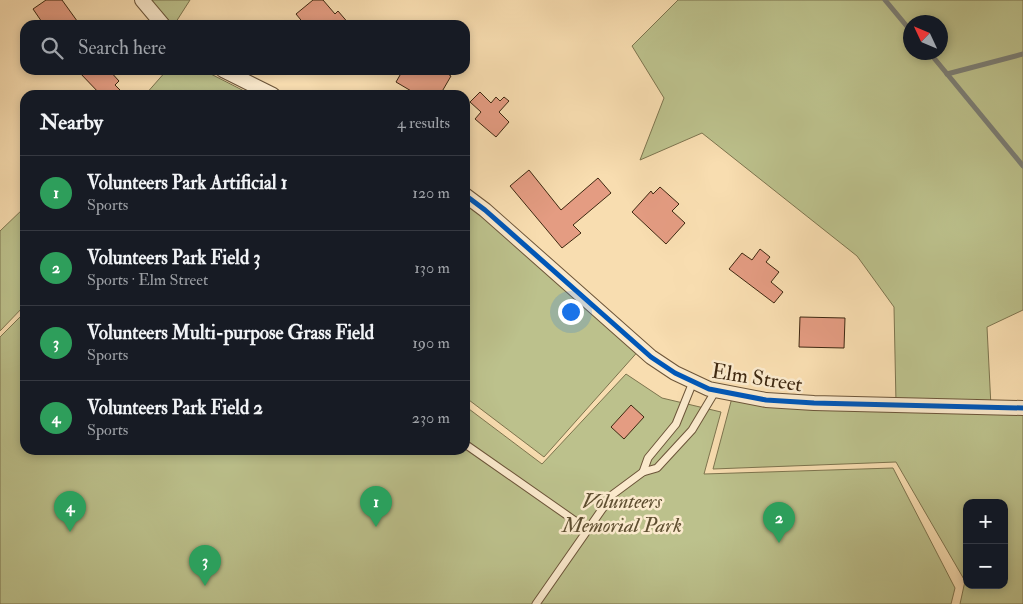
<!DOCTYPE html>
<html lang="en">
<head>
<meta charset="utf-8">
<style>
	body { margin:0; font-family:"IM FELL Double Pica",serif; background:#242831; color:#f1f3f6 }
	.controls { position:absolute; right:15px; bottom:15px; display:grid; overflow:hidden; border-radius:10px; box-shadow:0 2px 8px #0003 }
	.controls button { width:45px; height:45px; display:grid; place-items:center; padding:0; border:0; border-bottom:1px solid #363941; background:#171b24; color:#f1f3f6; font:25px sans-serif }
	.compass { position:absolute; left:903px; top:15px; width:45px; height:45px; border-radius:50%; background:#171b24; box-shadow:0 2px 8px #0003; rotate:314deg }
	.you { position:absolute; left:570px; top:311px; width:18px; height:18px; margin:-12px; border:4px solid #fff; border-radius:50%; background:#1a73e8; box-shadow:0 0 0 8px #1a73e833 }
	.badge { display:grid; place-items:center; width:32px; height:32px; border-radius:50%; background:#c59692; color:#fff; font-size:16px; font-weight:700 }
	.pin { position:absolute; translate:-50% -41px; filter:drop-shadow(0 1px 2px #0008) }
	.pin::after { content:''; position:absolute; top:26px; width:18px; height:15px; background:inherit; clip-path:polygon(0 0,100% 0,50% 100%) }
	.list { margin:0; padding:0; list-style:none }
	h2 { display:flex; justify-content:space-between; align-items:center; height:65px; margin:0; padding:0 20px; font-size:21px }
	h2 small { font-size:16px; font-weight:400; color:#9ea1a6 }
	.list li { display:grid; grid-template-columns:32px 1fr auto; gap:15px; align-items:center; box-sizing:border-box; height:75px; padding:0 20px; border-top:1px solid #363941 }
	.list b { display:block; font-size:19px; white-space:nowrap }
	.list p { margin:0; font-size:16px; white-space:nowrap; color:#9ea1a6 }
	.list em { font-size:16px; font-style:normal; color:#9ea1a6 }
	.icon { flex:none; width:28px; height:28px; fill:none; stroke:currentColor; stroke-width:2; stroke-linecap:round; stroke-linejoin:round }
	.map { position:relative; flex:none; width:1023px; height:604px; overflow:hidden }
	.search { position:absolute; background:#171b24; box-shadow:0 2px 8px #0003; left:20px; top:20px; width:450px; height:55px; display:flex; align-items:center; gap:12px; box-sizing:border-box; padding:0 18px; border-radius:15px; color:#9ea1a6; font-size:19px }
	.panel { position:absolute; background:#171b24; box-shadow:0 2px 8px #0003; left:20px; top:90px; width:450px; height:365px; border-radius:15px }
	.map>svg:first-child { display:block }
	.green { fill:#bcc18c; stroke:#7d744e; fill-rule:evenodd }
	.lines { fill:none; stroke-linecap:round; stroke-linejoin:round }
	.stream { stroke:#7b7e75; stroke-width:5 }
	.building { fill:#e49c82; stroke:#3e2811 }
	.service-casing { stroke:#6c5539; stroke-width:9 }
	.minor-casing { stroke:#6c5539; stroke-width:16 }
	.service { stroke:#fae9cc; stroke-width:7 }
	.minor { stroke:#fae9cc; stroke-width:14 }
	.cycleway-casing { stroke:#fae9cc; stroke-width:8 }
	.cycleway { stroke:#0057b8; stroke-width:5 }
	.labels { text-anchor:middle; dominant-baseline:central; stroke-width:5; stroke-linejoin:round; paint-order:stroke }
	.street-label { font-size:21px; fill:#3e2811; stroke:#fae9cc }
	.park-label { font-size:21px; font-style:italic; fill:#5e4e30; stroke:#fae9cc }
</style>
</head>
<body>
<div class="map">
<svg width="1023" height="604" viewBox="0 0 1023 604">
	<rect width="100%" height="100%" fill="#f8ddb0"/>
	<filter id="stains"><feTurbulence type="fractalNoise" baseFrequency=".004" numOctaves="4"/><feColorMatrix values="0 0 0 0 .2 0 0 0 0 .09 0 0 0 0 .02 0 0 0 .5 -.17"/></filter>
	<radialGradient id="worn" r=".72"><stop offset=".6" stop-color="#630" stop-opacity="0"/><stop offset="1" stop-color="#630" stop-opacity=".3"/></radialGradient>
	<g class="green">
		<path d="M147,0H190L174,25H170Z"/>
		<path d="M678,0H1023V310L987,327L991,407H1023V604H960L965,581L896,462L713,469L733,394L896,403L894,307L857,256L702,133L640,160L664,98L632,46ZM910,22H940V52H910ZM967,503H1004V585H967Z"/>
		<path d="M167,70H203L252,95H145Z"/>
		<path d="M465,199L641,348L544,457L465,397Z"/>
		<path d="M25,207V305L0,331V231Z"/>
		<path d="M25,312V450H465V406L542,464L626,374L662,398L721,412L704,474L893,468L955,588L951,604H0V337Z"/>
	</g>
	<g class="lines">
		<g class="stream">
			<path d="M885,0L910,30"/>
			<path d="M929,52L1023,166"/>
			<path d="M947,74L1023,54"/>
		</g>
	</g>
	<g class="building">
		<path d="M46,0H62L80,25H44L33,9Z"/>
		<path d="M313,0H323L335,14L338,11L350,25H305L296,14Z"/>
		<path d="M80,70H109L119,81L115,85L125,95H101L79,72Z"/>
		<path d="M403,70H441L451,76L440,95H418L396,82Z"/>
		<path d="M480,92L491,103L496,97L500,101L504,97L509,101L499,112L509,122L496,137L475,119L481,112L470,102Z"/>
		<path d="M529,170L561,210L598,178L611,193L573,225L581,233L562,248L510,186Z"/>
		<path d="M660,187L679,204L672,211L685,223L666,244L632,212L651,191L653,194Z"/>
		<path d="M760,249L770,257L766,262L779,272L771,282L783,292L774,303L729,269L742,253L752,260Z"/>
		<path d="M800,317L845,318L844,348L799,347Z"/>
		<path d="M631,405L644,417L624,439L611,427Z"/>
	</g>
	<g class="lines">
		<defs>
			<g id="service">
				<path d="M465,444L588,530"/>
				<path d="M643,472L648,458L676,424L693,382"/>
				<path d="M536,604L612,495L643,472L657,468L692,430L716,390"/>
			</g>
			<g id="minor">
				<path d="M142,0L163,25"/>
				<path d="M223,70L273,95"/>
				<path d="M465,195L485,210L651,357L675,373L709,389L766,400L814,403L1023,408"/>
			</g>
		</defs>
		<use href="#service" class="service-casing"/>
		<use href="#minor" class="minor-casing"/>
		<use href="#service" class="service"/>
		<use href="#minor" class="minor"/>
		<defs>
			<path id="cycleway" d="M465,195L485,210L651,357L675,373L709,389L766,400L814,403L1023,408"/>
		</defs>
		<use href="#cycleway" class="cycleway-casing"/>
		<use href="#cycleway" class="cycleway"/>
	</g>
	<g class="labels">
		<g class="street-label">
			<text transform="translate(757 378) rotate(9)">Elm Street</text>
		</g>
		<g class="park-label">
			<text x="622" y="501">Volunteers<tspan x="622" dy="24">Memorial Park</tspan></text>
		</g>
	</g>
	<rect width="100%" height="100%" filter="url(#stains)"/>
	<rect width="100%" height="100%" fill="url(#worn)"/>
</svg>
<div class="controls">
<button>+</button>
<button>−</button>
</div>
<svg class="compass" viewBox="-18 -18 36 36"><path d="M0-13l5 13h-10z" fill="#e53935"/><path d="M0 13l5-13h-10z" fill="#9ea1a6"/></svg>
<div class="you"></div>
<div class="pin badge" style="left:376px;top:527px;background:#2e9e5b">1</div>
<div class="pin badge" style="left:779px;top:543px;background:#2e9e5b">2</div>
<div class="pin badge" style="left:205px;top:586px;background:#2e9e5b">3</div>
<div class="pin badge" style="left:70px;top:532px;background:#2e9e5b">4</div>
<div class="search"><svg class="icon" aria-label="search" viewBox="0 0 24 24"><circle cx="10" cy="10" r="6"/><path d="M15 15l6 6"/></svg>Search here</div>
<section class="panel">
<h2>Nearby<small>4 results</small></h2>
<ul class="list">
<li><span class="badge" style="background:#2e9e5b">1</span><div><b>Volunteers Park Artificial 1</b><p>Sports</p></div><em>120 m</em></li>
<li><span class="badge" style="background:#2e9e5b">2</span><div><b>Volunteers Park Field 3</b><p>Sports · Elm Street</p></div><em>130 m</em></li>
<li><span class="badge" style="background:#2e9e5b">3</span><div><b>Volunteers Multi-purpose Grass Field</b><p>Sports</p></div><em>190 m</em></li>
<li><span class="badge" style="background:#2e9e5b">4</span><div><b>Volunteers Park Field 2</b><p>Sports</p></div><em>230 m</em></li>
</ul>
</section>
</div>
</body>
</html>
